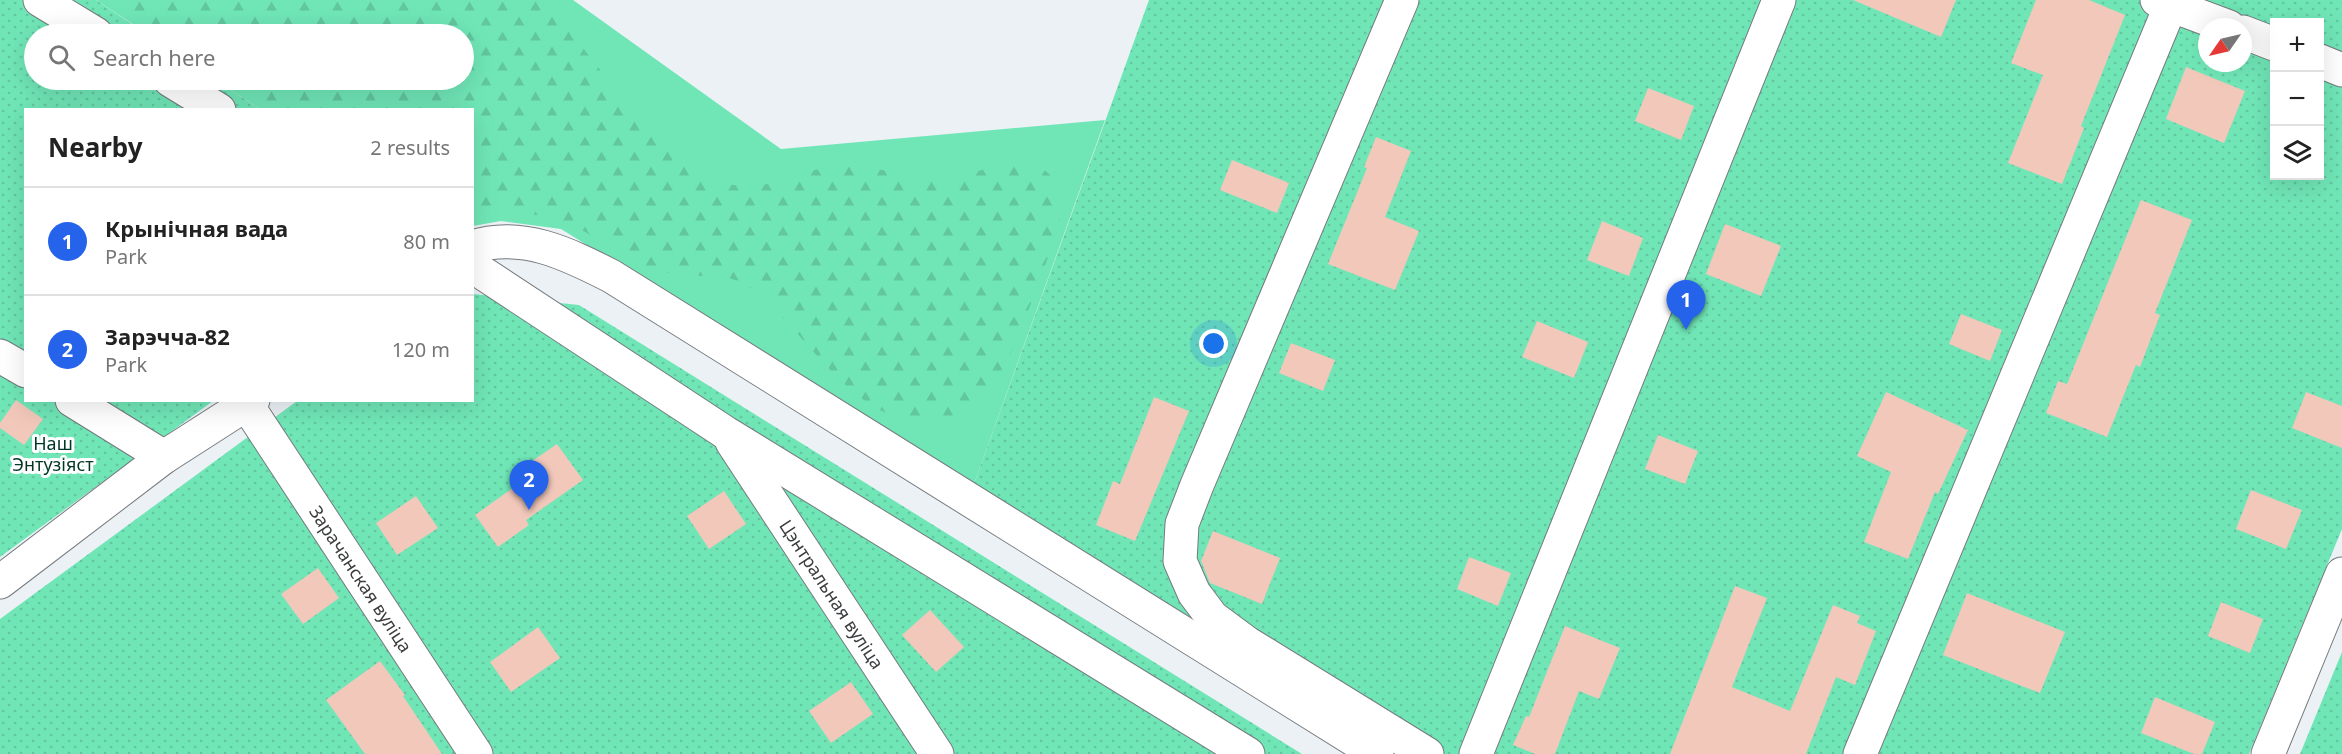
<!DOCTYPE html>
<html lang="en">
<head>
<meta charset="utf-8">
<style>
	body { margin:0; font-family:"Noto Sans",sans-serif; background:#f6f6f6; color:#222 }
	.controls { position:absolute; right:18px; top:18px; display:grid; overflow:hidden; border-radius:0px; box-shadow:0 6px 24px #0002 }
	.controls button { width:54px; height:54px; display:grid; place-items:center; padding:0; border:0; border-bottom:2px solid #e0e0e0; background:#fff; color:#222; font:30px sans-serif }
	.compass { position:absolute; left:2198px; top:18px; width:54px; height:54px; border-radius:50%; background:#fff; box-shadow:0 6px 24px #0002; rotate:236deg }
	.you { position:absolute; left:1214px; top:344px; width:21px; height:21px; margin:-15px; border:4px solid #fff; border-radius:50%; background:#1a73e8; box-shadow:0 0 0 9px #1a73e833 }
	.badge { display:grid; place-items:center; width:39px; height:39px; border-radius:50%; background:#2563eb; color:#fff; font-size:20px; font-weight:700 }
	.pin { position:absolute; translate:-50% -50px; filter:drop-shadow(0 2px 3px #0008) }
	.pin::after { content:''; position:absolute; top:32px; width:21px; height:18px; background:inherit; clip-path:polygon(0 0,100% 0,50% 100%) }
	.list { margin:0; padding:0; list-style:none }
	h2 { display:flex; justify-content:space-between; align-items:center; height:78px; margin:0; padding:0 24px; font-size:26px }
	h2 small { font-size:20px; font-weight:400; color:#767676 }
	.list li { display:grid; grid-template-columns:39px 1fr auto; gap:18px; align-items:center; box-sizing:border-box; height:108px; padding:0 24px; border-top:2px solid #e0e0e0 }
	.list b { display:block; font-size:22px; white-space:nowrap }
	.list p { margin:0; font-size:20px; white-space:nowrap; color:#767676 }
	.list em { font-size:20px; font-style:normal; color:#767676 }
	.icon { flex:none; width:33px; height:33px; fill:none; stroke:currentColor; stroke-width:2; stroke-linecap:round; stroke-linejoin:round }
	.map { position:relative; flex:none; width:2342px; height:754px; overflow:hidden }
	.search { position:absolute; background:#fff; box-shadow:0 6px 24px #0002; left:24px; top:24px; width:450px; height:66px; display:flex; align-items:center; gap:15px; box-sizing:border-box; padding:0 21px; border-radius:33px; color:#767676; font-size:22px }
	.panel { position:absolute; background:#fff; box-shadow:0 6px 24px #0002; left:24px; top:108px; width:450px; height:294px; border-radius:0px }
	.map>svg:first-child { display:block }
	.grass { fill:#70e6b7 }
	.forest { fill:url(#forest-firs) }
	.garden { fill:url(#garden-dots); fill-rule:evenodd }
	.building { fill:#f1c8ba }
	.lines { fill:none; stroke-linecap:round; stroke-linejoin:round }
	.minor-casing { stroke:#757a7e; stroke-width:35 }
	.minor { stroke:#fff; stroke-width:33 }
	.labels { text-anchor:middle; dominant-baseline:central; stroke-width:6; stroke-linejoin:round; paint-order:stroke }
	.park-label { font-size:18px; fill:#003725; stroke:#fff }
	.street-label { font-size:18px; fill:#3b3d3f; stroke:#fff }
</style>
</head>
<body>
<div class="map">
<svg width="2342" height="754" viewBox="0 0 2342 754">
	<defs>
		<pattern id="forest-firs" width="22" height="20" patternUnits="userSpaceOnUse" patternTransform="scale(1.5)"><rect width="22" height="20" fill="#70e6b7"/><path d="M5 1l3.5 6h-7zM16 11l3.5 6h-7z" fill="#62c69e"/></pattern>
		<pattern id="garden-dots" width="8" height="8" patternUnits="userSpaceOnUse" patternTransform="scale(1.5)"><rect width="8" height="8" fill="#70e6b7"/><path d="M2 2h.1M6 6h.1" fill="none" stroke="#62c69e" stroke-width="1.8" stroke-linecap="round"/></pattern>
	</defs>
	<rect width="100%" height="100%" fill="#ecf1f6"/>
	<path class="grass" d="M96,0H573L781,149L1105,120L974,484L561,229L501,221L473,226L472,110L260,109L215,80H464V34H148Z"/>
	<path class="forest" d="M106,0H543C562,22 580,44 598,67C635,115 674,181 742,186C764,188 783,179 804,173C819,168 837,166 853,166C884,166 914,183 945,180C977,178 1009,149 1041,168C1053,174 1061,189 1062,203C1063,224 1022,329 1011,352C1005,365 997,378 989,389C979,401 963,413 948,417C862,443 811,334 755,291C722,267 706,280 673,274C633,268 601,236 564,222C534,211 502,213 473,205L472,110L276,109L227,80H464V34H159Z"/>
	<g class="garden">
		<path d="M0,0H96L147,34H34V80H215L260,109L26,110V400L213,401L0,557Z"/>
		<path d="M1149,0H2342V529L2249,754H1400L974,484ZM2274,22H2320V176H2274ZM2207,27H2243V63H2207Z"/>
		<path d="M473,294L579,305L1302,754H0V619L297,401L472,400Z"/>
		<path d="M2342,652V754H2300Z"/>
	</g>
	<g class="building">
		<path d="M1853,0H1956L1941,37Z"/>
		<path d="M2036,0H2089L2125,15L2081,126L2084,128L2062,184L2008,163L2043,75L2011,63Z"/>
		<path d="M2186,67L2245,91L2224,143L2166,119Z"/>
		<path d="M1648,88L1694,106L1681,140L1635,121Z"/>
		<path d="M1376,137L1411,151L1385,217L1419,231L1395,290L1328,264L1367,168L1364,167Z"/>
		<path d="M1232,160L1289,183L1277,213L1220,190Z"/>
		<path d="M2141,200L2192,220L2155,313L2160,315L2140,367L2136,365L2107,437L2046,413L2058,381L2067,384Z"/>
		<path d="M1602,221L1643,238L1629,276L1587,260Z"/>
		<path d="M1725,224L1781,246L1761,296L1706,274Z"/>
		<path d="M1961,314L2002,330L1990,361L1949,344Z"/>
		<path d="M1537,321L1588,342L1574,378L1522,357Z"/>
		<path d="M1291,343L1335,360L1323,391L1279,373Z"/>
		<path d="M1886,392L1968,430L1938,494L1935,492L1908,559L1864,542L1891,472L1857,456Z"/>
		<path d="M2306,392L2342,406V448L2292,428Z"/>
		<path d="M1154,397L1189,411L1135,541L1096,525L1113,481L1120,484Z"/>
		<path d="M16,400L43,419L24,445L0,428V423Z"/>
		<path d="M1658,435L1698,451L1685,484L1645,469Z"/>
		<path d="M557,444L583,480L526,520L529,525L498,547L475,515L531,475L525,466Z"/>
		<path d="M2251,490L2302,510L2286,549L2236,529Z"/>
		<path d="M724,491L746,524L709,549L687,516Z"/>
		<path d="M416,496L438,528L397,555L376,523Z"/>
		<path d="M1213,531L1280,558L1262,604L1210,583L1201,561Z"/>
		<path d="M1469,557L1511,573L1498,606L1457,589Z"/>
		<path d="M318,568L339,598L303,624L281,594Z"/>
		<path d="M1735,586L1767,598L1732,687L1790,711L1833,605L1860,616L1857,623L1876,631L1855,685L1836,677L1806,754H1670Z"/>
		<path d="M1967,593L2065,632L2040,693L1943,655Z"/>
		<path d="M2221,602L2263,619L2250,653L2208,636Z"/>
		<path d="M930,610L964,647L936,672L902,635Z"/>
		<path d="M1565,626L1620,648L1599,699L1579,691L1555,754H1535L1513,745L1526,716L1529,717Z"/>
		<path d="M538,627L560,658L511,692L490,662Z"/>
		<path d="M380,661L405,695L403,696L442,754H365L326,700Z"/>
		<path d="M851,682L873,714L831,743L809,711Z"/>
		<path d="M2155,697L2215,722L2202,754H2194L2141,733Z"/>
	</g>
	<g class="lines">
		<defs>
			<g id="minor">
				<path d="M40,0L96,34"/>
				<path d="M1402,0L1197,485L1182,524L1180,561L1194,593L1212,617L1247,643L1427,754"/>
				<path d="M2157,0L2229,27"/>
				<path d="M2243,32L2274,44"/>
				<path d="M2320,61L2342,70"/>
				<path d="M170,80L219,110"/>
				<path d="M472,247C522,231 568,254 611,276L1377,754"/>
				<path d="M472,266L726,433L1248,754"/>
				<path d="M0,356L26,371"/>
				<path d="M72,400L164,457"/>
				<path id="s1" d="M247,405L476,754"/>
				<path id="s2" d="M732,442L937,754"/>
				<path d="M0,582L164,457L253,400"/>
				<path d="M1476,754L1779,0"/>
				<path d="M1860,754L2173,0"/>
				<path d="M2268,754L2342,574"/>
			</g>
		</defs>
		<use href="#minor" class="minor-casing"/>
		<use href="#minor" class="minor"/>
	</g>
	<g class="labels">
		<g class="park-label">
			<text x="53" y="443">Наш<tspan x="53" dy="21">Энтузіяст</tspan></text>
		</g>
		<g class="street-label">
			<text stroke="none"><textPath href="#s1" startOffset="208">Зарачанская вуліца</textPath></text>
			<text stroke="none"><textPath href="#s2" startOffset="182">Цэнтральная вуліца</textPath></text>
		</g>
	</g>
</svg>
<div class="controls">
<button>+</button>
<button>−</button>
<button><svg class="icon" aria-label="layers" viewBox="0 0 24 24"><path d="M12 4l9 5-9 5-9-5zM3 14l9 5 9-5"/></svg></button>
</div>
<svg class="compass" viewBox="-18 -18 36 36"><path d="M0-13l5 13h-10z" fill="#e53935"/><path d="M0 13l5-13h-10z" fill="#767676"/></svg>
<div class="you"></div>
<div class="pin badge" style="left:1686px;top:330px">1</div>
<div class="pin badge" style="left:529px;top:510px">2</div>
<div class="search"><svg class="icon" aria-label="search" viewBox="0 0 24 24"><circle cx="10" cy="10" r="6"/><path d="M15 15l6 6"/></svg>Search here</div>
<section class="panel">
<h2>Nearby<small>2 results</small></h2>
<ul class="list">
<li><span class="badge">1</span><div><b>Крынічная вада</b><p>Park</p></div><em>80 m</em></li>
<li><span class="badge">2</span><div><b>Зарэчча-82</b><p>Park</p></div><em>120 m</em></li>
</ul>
</section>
</div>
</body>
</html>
